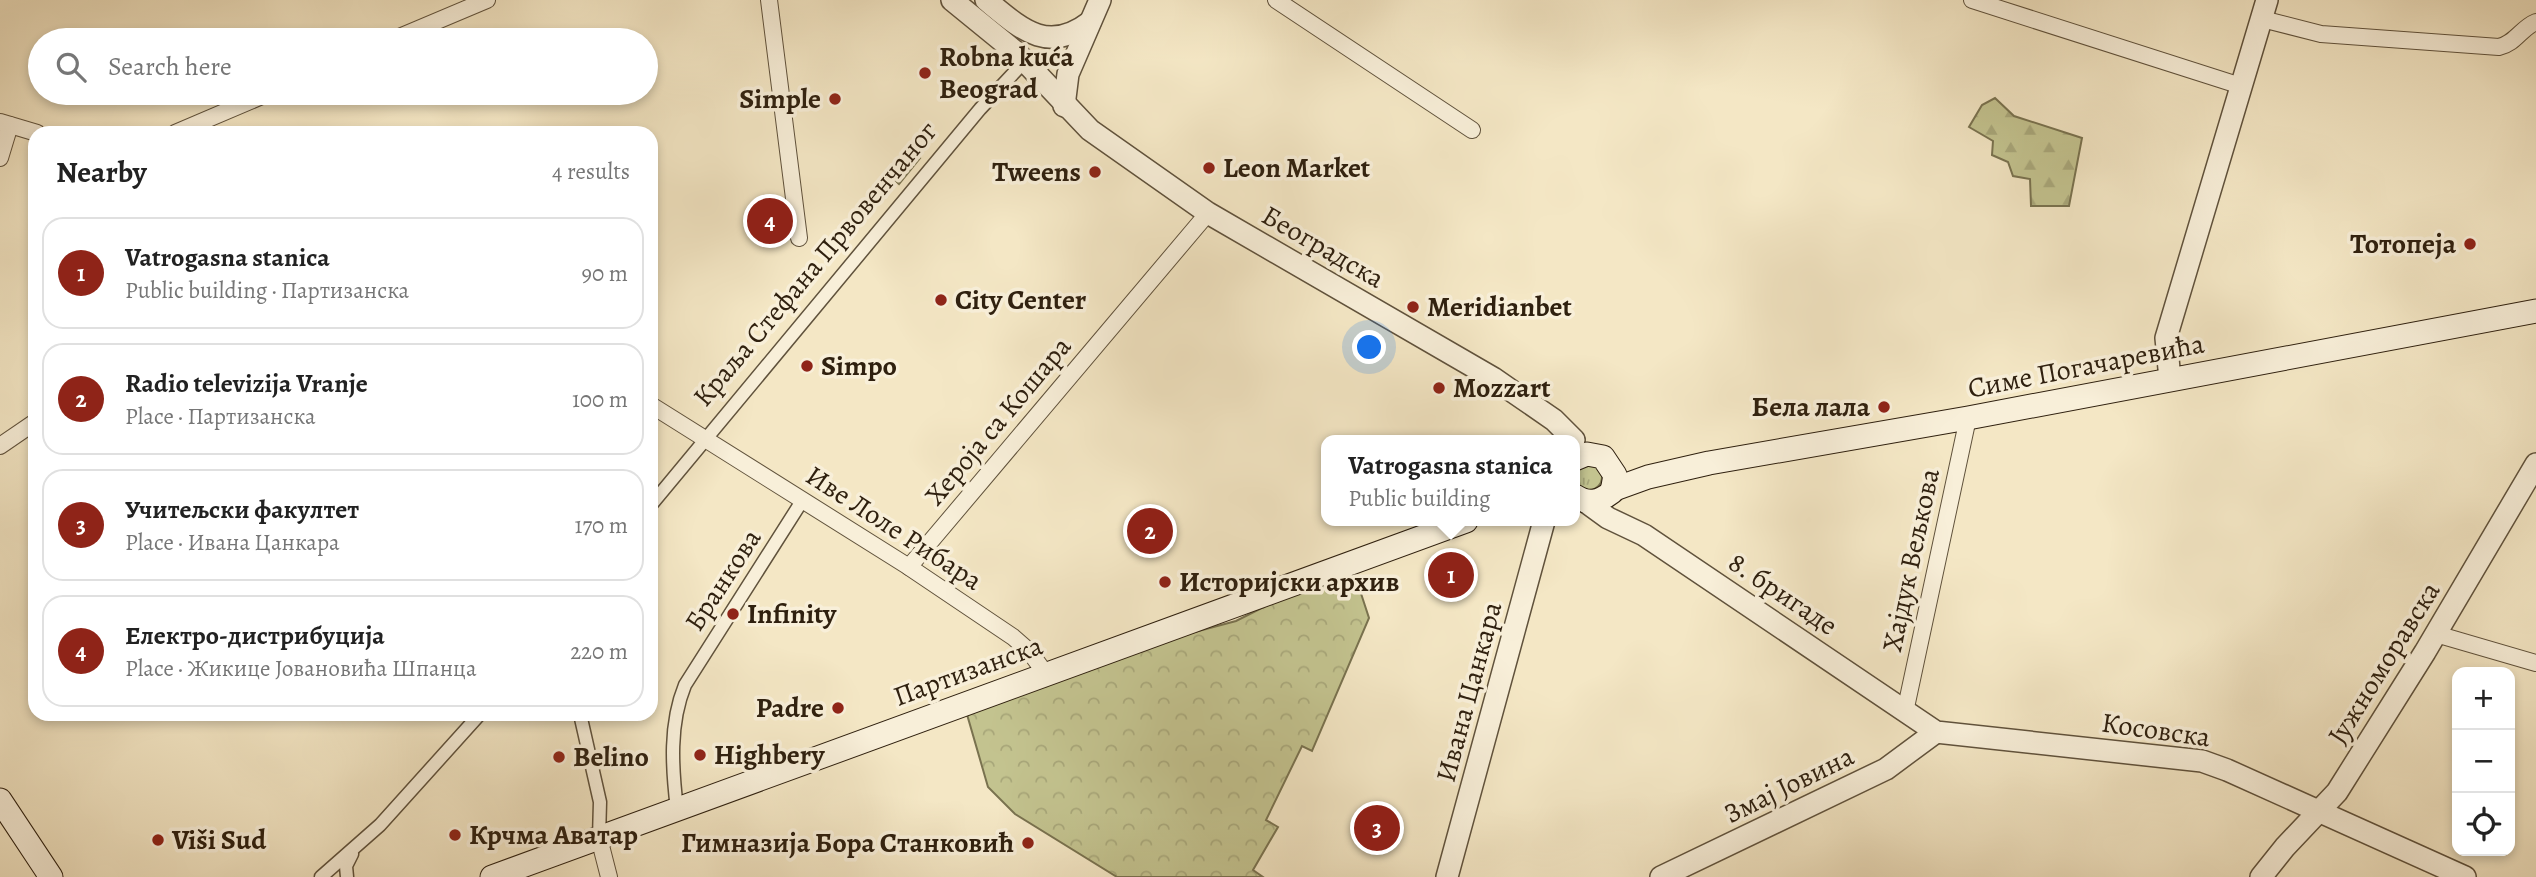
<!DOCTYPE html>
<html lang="en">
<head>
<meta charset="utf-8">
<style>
	body { margin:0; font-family:Alegreya,serif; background:#f6f6f6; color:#222 }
	.controls { position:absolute; right:21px; bottom:21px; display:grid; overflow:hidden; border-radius:14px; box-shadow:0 4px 10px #0003 }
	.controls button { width:63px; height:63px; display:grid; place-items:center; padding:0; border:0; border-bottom:2px solid #e0e0e0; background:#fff; color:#222; font:35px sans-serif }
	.you { position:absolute; left:1370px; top:348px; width:24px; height:24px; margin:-18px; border:5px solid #fff; border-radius:50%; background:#1a73e8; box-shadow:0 0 0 10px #1a73e833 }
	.badge { display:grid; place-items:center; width:46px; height:46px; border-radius:50%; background:#8f2418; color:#fff; font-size:23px; font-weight:700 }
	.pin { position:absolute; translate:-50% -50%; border:4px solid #fff; box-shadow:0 2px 7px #0006 }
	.popup { position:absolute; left:1321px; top:435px; width:259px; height:91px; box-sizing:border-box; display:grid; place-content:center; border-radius:14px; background:#fff; filter:drop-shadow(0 2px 5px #0005); font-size:23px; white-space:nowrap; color:#767676 }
	.popup b { font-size:26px; color:#222 }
	.popup::after { content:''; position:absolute; left:50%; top:100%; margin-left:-14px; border:14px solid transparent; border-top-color:#fff }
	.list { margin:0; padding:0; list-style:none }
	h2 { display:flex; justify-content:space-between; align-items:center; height:91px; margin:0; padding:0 28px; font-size:30px }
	h2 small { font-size:23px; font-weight:400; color:#767676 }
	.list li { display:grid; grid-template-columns:46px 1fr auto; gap:21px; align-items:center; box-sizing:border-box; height:112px; margin:0 14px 14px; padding:0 14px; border:2px solid #e0e0e0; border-radius:21px }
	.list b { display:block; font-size:26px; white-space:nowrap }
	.list p { margin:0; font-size:23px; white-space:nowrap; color:#767676 }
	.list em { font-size:23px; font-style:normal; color:#767676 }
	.icon { flex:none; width:38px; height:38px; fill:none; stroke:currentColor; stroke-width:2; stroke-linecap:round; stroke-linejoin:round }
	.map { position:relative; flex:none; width:2536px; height:877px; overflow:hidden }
	.search { position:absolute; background:#fff; box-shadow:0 4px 10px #0003; left:28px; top:28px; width:630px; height:77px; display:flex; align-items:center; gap:18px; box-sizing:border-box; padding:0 24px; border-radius:38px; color:#767676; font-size:26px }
	.panel { position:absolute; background:#fff; box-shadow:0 4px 10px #0003; left:28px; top:126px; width:630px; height:595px; border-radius:21px }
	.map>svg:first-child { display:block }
	.grass { fill:url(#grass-tufts); stroke:#79724f; stroke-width:2 }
	.forest { fill:url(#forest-firs); stroke:#79724f; stroke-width:2 }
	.park { fill:url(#park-crowns); stroke:#79724f; stroke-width:2 }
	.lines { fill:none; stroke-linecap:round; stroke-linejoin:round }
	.pedestrian-casing { stroke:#60523c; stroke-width:15 }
	.minor-casing { stroke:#60523c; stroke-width:18 }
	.tertiary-casing { stroke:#60523c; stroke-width:24 }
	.secondary-casing { stroke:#2f200f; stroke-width:25 }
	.pedestrian { stroke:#f8efd9; stroke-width:12 }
	.minor { stroke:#f8efd9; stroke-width:16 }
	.tertiary { stroke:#f8efd9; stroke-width:21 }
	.secondary { stroke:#f8efd9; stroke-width:23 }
	.poi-dot { fill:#8f2418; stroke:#f8efd9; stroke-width:2.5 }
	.labels { text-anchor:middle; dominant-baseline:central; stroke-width:7; stroke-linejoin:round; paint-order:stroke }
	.poi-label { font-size:28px; font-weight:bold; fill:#2f200f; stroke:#f8efd9; text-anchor:start }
	.street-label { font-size:28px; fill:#2f200f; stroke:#f8efd9 }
</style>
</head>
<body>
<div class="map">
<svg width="2536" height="877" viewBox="0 0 2536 877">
	<defs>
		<pattern id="grass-tufts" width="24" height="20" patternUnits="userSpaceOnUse" patternTransform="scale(1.75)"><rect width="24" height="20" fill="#c3c38f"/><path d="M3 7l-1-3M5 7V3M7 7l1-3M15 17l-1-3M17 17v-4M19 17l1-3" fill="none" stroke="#a8a77a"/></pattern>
		<pattern id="forest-firs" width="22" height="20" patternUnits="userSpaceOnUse" patternTransform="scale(1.75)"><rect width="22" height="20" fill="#c3c38f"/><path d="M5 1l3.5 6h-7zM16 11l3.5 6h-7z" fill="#a8a77a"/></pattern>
		<pattern id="park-crowns" width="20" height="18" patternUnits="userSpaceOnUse" patternTransform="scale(1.75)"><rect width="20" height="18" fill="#c3c38f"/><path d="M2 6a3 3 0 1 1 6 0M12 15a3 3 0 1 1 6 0" fill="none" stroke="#a8a77a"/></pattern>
	</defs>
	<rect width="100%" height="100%" fill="#f4e7c5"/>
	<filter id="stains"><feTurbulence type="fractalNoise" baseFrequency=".00286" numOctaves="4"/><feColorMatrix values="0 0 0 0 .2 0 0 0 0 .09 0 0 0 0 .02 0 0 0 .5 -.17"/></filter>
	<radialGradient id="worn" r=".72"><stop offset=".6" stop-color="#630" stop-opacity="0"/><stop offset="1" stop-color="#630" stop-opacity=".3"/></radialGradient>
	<g class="grass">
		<path d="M911,150L920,158L899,184L890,176Z"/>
		<circle cx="1589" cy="477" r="13"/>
	</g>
	<path class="forest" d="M1995,98L2014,116L2082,138L2069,206H2031L2030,179L2013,176L2008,162L1992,155L1993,141L1969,127L1982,105Z"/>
	<path class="park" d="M1351,563L1369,618L1312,751L1302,746L1266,820L1278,827L1253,870L1263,877H1117L1015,814L988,787L964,704L1074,664L1236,621Z"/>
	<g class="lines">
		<defs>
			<g id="pedestrian">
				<path d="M651,505L980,109L1025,61"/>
				<path d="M580,714L600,802L599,838"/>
				<path d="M677,809C672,768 669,724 685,685L802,501"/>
				<path d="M321,877L380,825L480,714"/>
				<path d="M347,877L346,866L352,854"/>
			</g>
			<g id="minor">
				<path d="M769,0L799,238"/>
				<path d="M1276,0L1472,130"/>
				<path d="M1972,0L2241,86"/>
				<path d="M2262,19L2321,34L2499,47C2516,43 2521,28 2536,22"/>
				<path d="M392,40L487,0"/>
				<path d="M0,122L37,133"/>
				<path d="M175,133L269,93"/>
				<path d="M0,158L10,125"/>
				<path d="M651,405L909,567L1013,637L1029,651L1046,674"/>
				<path d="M0,446L35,422"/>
				<path d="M909,567L1208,213"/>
				<path d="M2436,634L2536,663"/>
				<path d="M1905,712L1968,418"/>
				<path d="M599,838L609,877"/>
			</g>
			<g id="tertiary">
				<path d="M952,0L1017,53L1090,130L1208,213L1493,378L1554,420L1574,440"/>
				<path d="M986,0C1020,28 1047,55 1090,22"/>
				<path d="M1064,106L1068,74L1100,0"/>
				<path d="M2170,379L2166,338L2267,0"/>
				<path d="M1586,502L1608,518L1644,535L1936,732L2202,761L2227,770L2465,877"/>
				<path d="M1447,877L1544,521"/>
				<path d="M1661,877L1886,769L1936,732"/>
				<path d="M2261,877L2285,847L2337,792L2425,652L2536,464"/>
			</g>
			<g id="secondary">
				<path d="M1575,459L1587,454L1603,457L1615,475L1612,492C1599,502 1589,505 1575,496"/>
				<path d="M1612,490L1648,477L1709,463L1968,418L2536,311"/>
				<path d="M0,800L51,877"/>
				<path d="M492,877L1466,521"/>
			</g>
		</defs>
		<use href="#pedestrian" class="pedestrian-casing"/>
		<use href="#minor" class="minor-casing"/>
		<use href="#tertiary" class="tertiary-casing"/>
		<use href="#secondary" class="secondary-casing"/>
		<use href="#pedestrian" class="pedestrian"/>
		<use href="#minor" class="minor"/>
		<use href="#tertiary" class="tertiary"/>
		<use href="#secondary" class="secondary"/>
	</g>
	<g class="poi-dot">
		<circle cx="925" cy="73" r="7"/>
		<circle cx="835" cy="99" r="7"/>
		<circle cx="1209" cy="168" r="7"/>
		<circle cx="1095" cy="172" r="7"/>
		<circle cx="2470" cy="244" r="7"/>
		<circle cx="941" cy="300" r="7"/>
		<circle cx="1413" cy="307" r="7"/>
		<circle cx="807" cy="366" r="7"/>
		<circle cx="1439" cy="388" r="7"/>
		<circle cx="1884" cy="407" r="7"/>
		<circle cx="1165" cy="582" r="7"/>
		<circle cx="733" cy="614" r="7"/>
		<circle cx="838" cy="708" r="7"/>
		<circle cx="700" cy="755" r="7"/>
		<circle cx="559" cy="757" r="7"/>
		<circle cx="455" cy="835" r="7"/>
		<circle cx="158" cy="840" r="7"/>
		<circle cx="1028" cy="843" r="7"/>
	</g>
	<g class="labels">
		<g class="poi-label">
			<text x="939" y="57">Robna kuća<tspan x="939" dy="32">Beograd</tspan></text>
			<text x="821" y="99" text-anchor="end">Simple</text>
			<text x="1223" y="168">Leon Market</text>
			<text x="1081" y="172" text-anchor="end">Tweens</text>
			<text x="2456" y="244" text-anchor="end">Тотопеја</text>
			<text x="955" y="300">City Center</text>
			<text x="1427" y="307">Meridianbet</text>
			<text x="821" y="366">Simpo</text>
			<text x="1453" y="388">Mozzart</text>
			<text x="1870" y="407" text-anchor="end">Бела лала</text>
			<text x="1179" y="582">Историјски архив</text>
			<text x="747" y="614">Infinity</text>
			<text x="824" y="708" text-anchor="end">Padre</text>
			<text x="714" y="755">Highbery</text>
			<text x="573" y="757">Belino</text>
			<text x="469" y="835">Крчма Аватар</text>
			<text x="172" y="840">Viši Sud</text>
			<text x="1014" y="843" text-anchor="end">Гимназија Бора Станковић</text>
		</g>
		<g class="street-label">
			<text transform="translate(1323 247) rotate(30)">Београдска</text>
			<text transform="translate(815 264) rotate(-50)">Краља Стефана Првовенчаног</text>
			<text transform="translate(2086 366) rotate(-11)">Симе Погачаревића</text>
			<text transform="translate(998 421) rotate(-50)">Хероја са Кошара</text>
			<text transform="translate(894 528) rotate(33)">Иве Лоле Рибара</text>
			<text transform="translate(1911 560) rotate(-78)">Хајдук Вељкова</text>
			<text transform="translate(723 580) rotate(-57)">Бранкова</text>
			<text transform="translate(1783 594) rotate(34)">8. бригаде</text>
			<text transform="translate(2384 663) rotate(-58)">Јужноморавска</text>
			<text transform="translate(968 671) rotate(-20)">Партизанска</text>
			<text transform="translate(1469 692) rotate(-75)">Ивана Цанкара</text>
			<text transform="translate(2156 730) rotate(8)">Косовска</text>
			<text transform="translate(1789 785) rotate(-26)">Змај Јовина</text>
		</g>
	</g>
	<rect width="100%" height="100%" filter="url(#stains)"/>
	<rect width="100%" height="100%" fill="url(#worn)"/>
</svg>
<div class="controls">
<button>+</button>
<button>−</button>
<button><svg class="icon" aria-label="locate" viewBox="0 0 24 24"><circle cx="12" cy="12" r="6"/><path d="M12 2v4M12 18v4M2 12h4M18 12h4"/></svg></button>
</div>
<div class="you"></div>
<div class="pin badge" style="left:1451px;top:575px">1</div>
<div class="popup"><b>Vatrogasna stanica</b>Public building</div>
<div class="pin badge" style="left:1150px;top:531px">2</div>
<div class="pin badge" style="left:1377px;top:828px">3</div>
<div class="pin badge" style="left:770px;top:221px">4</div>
<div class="search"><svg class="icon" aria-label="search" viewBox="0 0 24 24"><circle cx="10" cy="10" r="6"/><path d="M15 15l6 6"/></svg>Search here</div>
<section class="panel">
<h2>Nearby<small>4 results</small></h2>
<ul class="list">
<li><span class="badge">1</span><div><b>Vatrogasna stanica</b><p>Public building · Партизанска</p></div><em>90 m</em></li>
<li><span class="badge">2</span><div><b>Radio televizija Vranje</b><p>Place · Партизанска</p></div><em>100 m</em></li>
<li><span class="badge">3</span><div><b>Учитељски факултет</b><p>Place · Ивана Цанкара</p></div><em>170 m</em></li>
<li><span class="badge">4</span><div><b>Електро-дистрибуција</b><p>Place · Жикице Јовановића Шпанца</p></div><em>220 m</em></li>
</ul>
</section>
</div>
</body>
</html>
